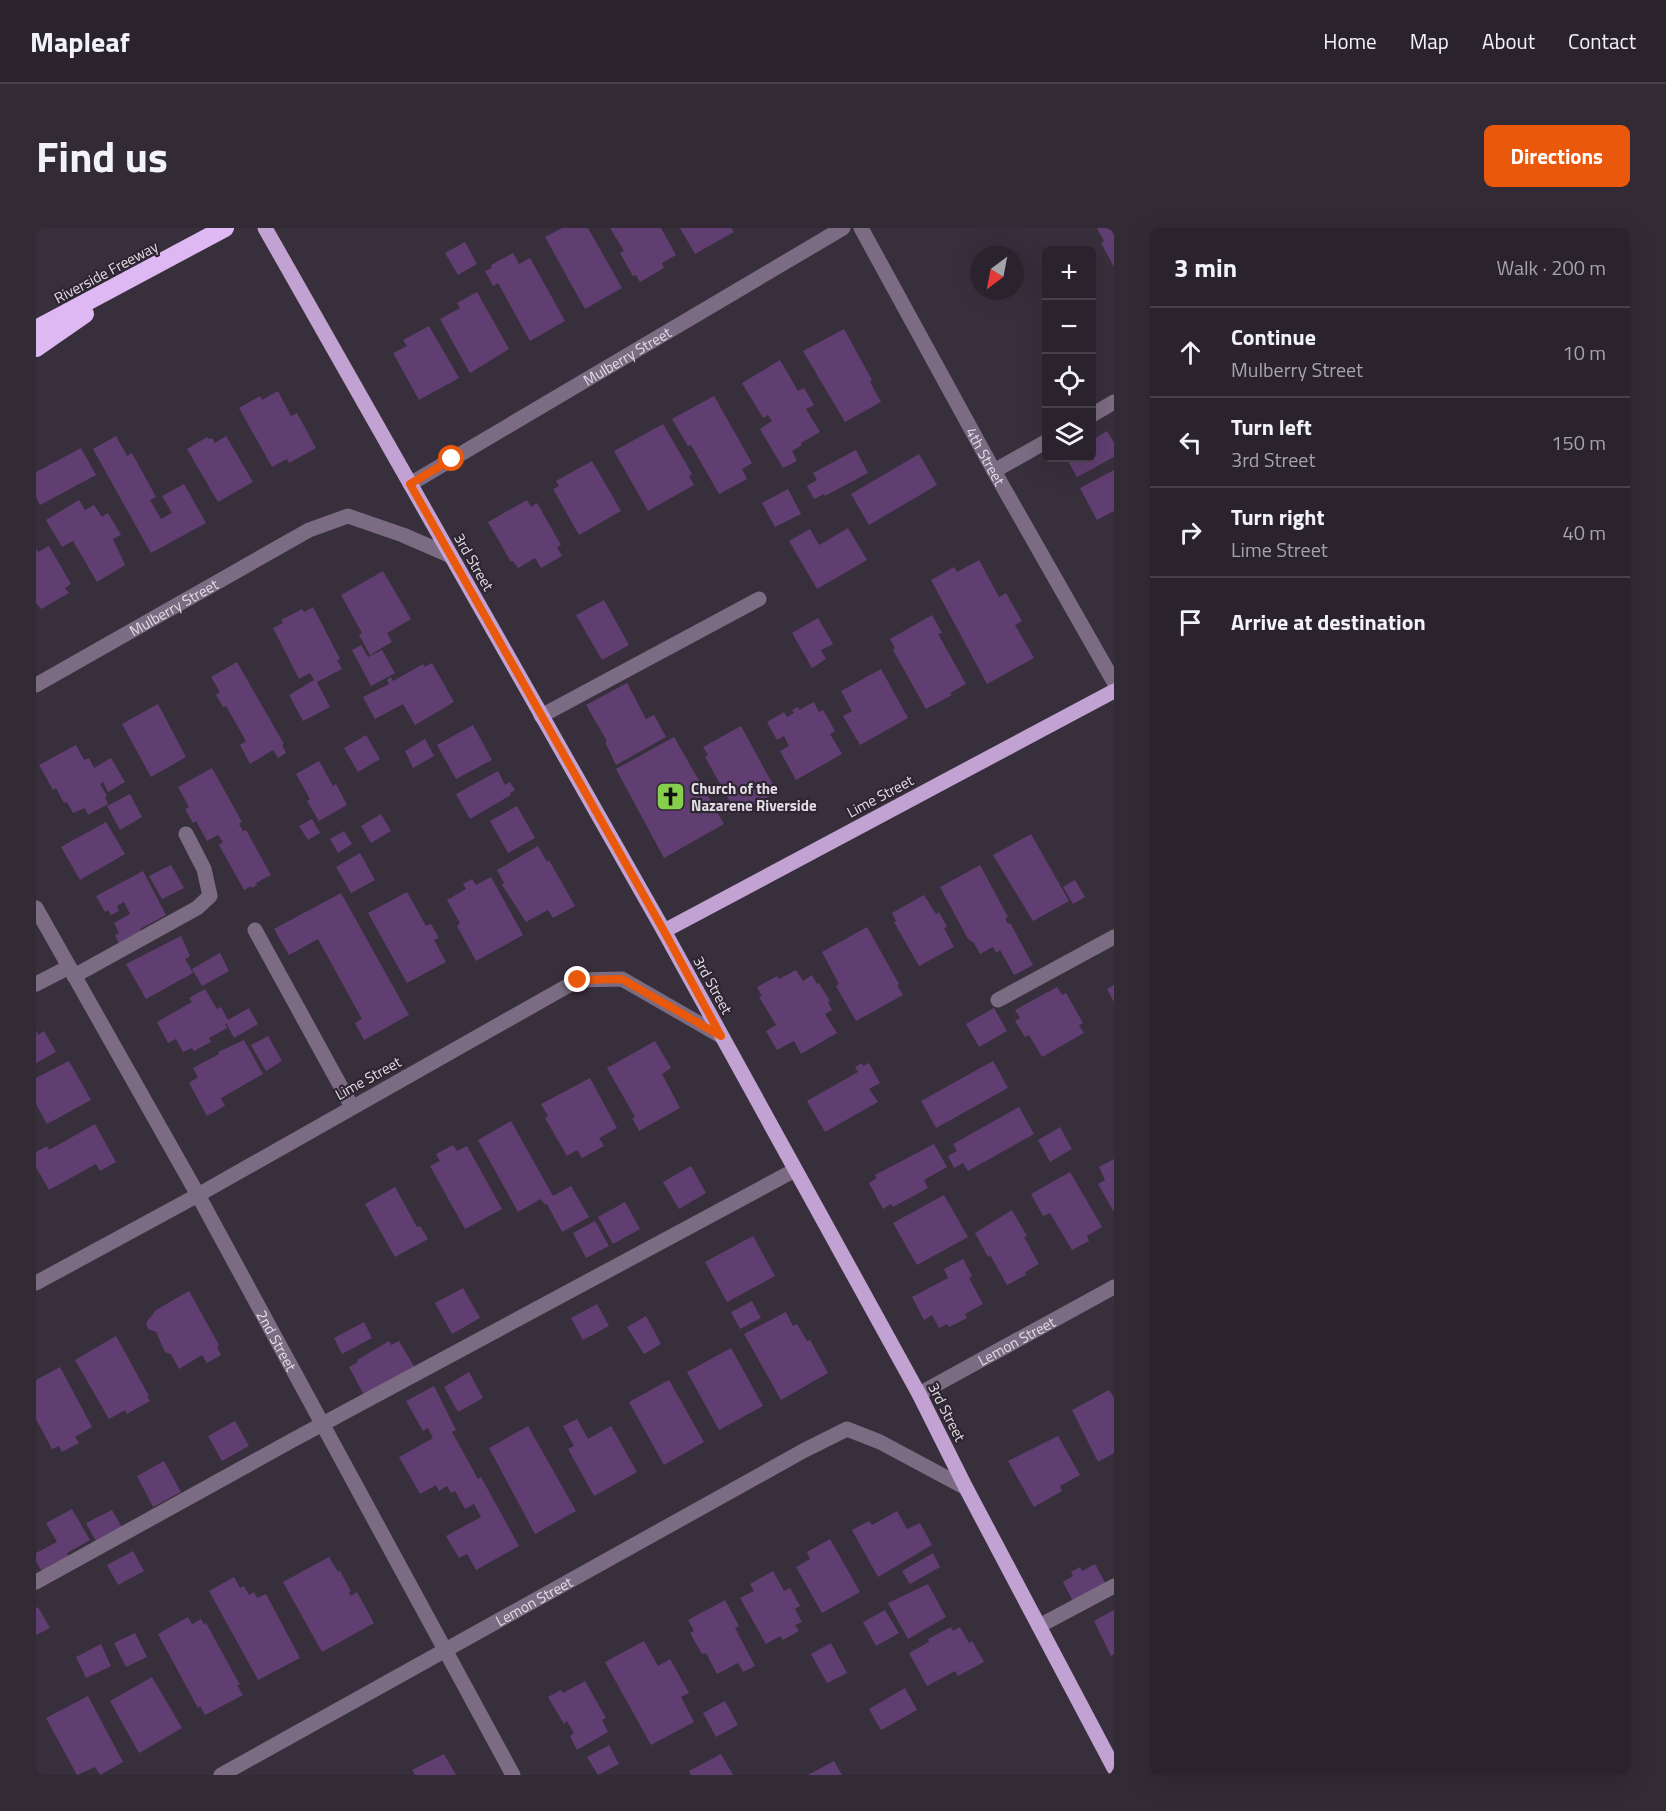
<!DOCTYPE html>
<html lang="en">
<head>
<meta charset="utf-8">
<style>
	body { margin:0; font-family:"Titillium Web",sans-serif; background:#322b35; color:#f1f3f6 }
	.controls { position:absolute; right:18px; top:18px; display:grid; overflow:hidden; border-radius:9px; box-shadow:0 6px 24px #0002 }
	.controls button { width:54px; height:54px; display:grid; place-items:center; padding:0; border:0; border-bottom:2px solid #464049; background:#2a232d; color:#f1f3f6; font:30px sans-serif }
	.compass { position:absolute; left:934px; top:18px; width:54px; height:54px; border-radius:50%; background:#2a232d; box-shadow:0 6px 24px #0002; rotate:212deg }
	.stop { position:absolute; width:18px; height:18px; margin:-14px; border:4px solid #ea580c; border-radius:50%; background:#fff }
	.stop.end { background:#ea580c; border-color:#fff; box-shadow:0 2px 6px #0008 }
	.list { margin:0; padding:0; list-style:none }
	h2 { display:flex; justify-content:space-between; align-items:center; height:78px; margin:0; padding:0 24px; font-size:26px }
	h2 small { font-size:20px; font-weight:400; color:#a5a4aa }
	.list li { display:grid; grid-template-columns:39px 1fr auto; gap:18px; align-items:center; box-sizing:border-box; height:90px; padding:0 24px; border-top:2px solid #464049 }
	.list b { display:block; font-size:22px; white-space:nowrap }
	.list p { margin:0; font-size:20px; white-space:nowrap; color:#a5a4aa }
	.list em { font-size:20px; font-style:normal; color:#a5a4aa }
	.icon { flex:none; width:33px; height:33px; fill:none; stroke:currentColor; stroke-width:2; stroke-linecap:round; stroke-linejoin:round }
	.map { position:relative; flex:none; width:1078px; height:1547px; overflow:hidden; border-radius:9px }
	header { display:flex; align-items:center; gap:36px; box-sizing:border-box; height:84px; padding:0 30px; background:#2a232d; border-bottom:2px solid #464049 }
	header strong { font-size:28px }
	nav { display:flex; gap:33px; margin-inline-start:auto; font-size:21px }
	.intro { display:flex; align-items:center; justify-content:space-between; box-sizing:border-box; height:144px; padding:0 36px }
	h1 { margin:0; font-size:42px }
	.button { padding:15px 27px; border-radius:9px; background:#ea580c; color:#fff; font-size:21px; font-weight:700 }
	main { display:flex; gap:36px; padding:0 36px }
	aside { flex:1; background:#2a232d; border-radius:9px; box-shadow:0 6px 24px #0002 }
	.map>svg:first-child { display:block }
	.building { fill:#603e71 }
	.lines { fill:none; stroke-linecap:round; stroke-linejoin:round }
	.minor { stroke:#7b6c83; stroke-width:15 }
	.major { stroke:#c2a2d3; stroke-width:15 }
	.highway { stroke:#deb8f3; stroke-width:18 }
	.route { stroke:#ea580c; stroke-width:8 }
	.labels { text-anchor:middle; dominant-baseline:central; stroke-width:4.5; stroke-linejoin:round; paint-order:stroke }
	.street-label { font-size:15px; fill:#e2dce5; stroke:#2e2632 }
	.poi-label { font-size:15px; font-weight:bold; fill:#e2dce5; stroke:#2e2632; text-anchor:start }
</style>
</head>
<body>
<header>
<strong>Mapleaf</strong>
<nav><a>Home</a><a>Map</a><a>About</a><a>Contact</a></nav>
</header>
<div class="intro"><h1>Find us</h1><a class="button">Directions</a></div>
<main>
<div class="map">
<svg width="1078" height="1547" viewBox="0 0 1078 1547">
	<rect width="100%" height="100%" fill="#382f3c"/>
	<g class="building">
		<path d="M526,0H552L586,60L549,81L509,9Z"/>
		<path d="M574,0H625L640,27L626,35L628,40L604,54L600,47L597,48L584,25L588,23Z"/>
		<path d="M644,0H695L698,4L659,26Z"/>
		<path d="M1061,0H1078V39L1065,15L1068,13Z"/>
		<path d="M429,14L441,36L422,47L409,25Z"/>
		<path d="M477,25L483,36L494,30L529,93L494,113L462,55L457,58L449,43L456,40L455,37Z"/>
		<path d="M441,64L473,121L434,145L404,91L424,80L421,75Z"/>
		<path d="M393,98L423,150L383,172L357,125L371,118L367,112Z"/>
		<path d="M808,101L836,152L834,154L845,174L809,194L767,123Z"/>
		<path d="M744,132L762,163L768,160L778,177L770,181L784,204L765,215L766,217L756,223L761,233L747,240L724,201L736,193L732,187L727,190L706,155Z"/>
		<path d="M242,163L255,188L261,185L280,220L253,235L251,231L236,239L203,180L224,168L226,172Z"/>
		<path d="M678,168L716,235L706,241L711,251L683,266L655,217L652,218L636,191Z"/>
		<path d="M627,196L656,246L653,248L658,257L612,283L578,223Z"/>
		<path d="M1071,203L1078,215V229L1041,249L1030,230H1056V212Z"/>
		<path d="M80,208L91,228L96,225L120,269L114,272L125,291L136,285L126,268L148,256L170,295L115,325L57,221Z"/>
		<path d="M190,208L217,254L182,274L151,221L171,209L173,211L176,210L179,215Z"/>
		<path d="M45,220L60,247L4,277L0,269V244Z"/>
		<path d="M820,222L832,245L789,268L788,266L778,271L771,258L781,252L777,245Z"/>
		<path d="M883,226L901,257L833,297L815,266Z"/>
		<path d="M556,233L585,283L543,307L517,261L523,258L520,253Z"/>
		<path d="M1078,242V283L1061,292L1044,260Z"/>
		<path d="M752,261L765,286L739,299L726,275Z"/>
		<path d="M43,272L49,282L58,277L66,289L72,285L85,307L77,311L89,337L61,354L37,313L26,319L10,292Z"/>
		<path d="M491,272L495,279L501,275L525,317L521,319L526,328L505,340L499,330L482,340L477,333L475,334L452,294Z"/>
		<path d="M812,300L831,332L781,361L753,313L774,301L783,317Z"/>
		<path d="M13,318L35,356L29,360L33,365L5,381L0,375V320L2,324Z"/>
		<path d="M943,332L963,369L970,365L986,393L979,397L998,430L951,456L895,352L918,339L921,344Z"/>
		<path d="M347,343L375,391L351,405L356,414L334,427L323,407L326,405L305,367Z"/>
		<path d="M568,372L593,417L566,432L540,387Z"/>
		<path d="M277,379L304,431L301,432L306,441L281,454L294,479L267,493L253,467L278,452L274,445L263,451L237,400L247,395L245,392L266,381L268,384Z"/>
		<path d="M896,387L906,405L902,406L930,456L914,465L916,467L890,481L857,422L859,420L854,411Z"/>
		<path d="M782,390L797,416L785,422L790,431L776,440L756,405Z"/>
		<path d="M325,417L332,429L346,422L359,445L335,458L316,422Z"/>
		<path d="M201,434L248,516L246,517L250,525L242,530L237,522L214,536L204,517L210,513L190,478L187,479L180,467L184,464L175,449Z"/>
		<path d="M396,435L418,474L379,497L367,476L339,491L327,469L353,456L351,452L355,449L357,453L387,436L389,439Z"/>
		<path d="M845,441L872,490L824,517L807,488L816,483L805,463Z"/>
		<path d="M591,455L610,491L618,487L630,509L580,537L569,514L571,513L550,477Z"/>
		<path d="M778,474L783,484L787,482L799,503L794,506L806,526L760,552L744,523L753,518L748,508L741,512L731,494L748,484L751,489L758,485L756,482L762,479L763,482Z"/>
		<path d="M122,476L150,529L115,549L86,496Z"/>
		<path d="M437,497L456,532L420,551L401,517Z"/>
		<path d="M705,498L741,564L701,586L669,529L672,527L667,519Z"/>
		<path d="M330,507L344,531L322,544L308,520Z"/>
		<path d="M638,509L688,596L628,630L580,541Z"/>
		<path d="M389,511L398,528L377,540L369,523Z"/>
		<path d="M40,517L48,532L53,530L58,540L75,530L89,554L72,564L67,554L64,556L71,568L69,569L72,576L52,587L49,580L37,585L31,574L28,575L20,560L17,562L3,537Z"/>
		<path d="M283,533L297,558L300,556L311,577L283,593L271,573L274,571L260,546Z"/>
		<path d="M176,540L206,594L203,596L207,603L210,602L235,647L220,655L221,657L216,660L215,658L208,662L183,617L187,614L182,607L171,613L160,593L157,595L149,581L153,579L142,559Z"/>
		<path d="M462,543L469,557L474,554L479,562L474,565L475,567L434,591L420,566Z"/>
		<path d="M94,566L106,589L84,602L71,578Z"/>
		<path d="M481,578L499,610L472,625L454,593Z"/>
		<path d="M345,586L355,603L335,615L325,598Z"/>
		<path d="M276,591L284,605L272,612L263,598Z"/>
		<path d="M70,594L89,626L44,652L25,619Z"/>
		<path d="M308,603L316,616L302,625L294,611Z"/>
		<path d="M995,606L1033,673L997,693L957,627Z"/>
		<path d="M502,618L511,634L513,632L539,678L517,690L512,682L490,694L466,657L468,655L461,642Z"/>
		<path d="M324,625L339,652L315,665L300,639Z"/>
		<path d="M135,637L148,660L126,671L113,648Z"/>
		<path d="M944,637L972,689L969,690L972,696L974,695L997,737L978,747L964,722L960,725L957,719L944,726L938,715L932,711L904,659Z"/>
		<path d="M107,643L130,687L104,701L105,704L83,716L79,707L83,705L78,695L94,686L88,674L81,678L83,683L75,687L72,682L69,684L60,668Z"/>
		<path d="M455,649L487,707L440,733L421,698L424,695L411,672L430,661L427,656L436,651L440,657Z"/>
		<path d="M1039,652L1049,669L1037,676L1027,659Z"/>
		<path d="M371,664L390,698L395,696L403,710L398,712L410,734L371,755L332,685Z"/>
		<path d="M305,665L373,787L328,812L319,795L326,791L282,711L253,727L238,701Z"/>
		<path d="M888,667L900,686L903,684L911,699L908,700L918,719L883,738L858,694L860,693L856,685Z"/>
		<path d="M831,699L863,756L861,757L867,767L820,793L800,758L803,756L786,724Z"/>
		<path d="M145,708L154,728L149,731L157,745L110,771L90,736Z"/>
		<path d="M184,725L193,743L166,758L156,741Z"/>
		<path d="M760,742L767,753L776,747L781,756L783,755L794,773L792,774L796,782L789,786L801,805L765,826L758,813L741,822L730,803L740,797L723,769L726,768L721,759L741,748L743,751Z"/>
		<path d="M1078,757V774L1071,761Z"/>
		<path d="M1021,759L1026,767L1030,765L1047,795L1043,797L1048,805L1006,829L993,807L989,809L979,793L984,790L979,782Z"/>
		<path d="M169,761L181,781L185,779L192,792L213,780L222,796L198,810L190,795L189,796L191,800L173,810L175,814L158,823L156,820L147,824L140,811L132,815L121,794L156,774L153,770Z"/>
		<path d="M958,780L971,803L943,819L930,796Z"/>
		<path d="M0,802L2,807L8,803L20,824L0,835Z"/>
		<path d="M232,808L246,833L230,843L215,817Z"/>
		<path d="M208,812L227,846L185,870L189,878L171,888L153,855L162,849L157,840L183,826L182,824Z"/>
		<path d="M619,813L635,840L626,846L644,880L603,903L596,890L599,889L571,840Z"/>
		<path d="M33,833L55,872L11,896L0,876V850Z"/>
		<path d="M957,833L972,860L900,900L885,873Z"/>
		<path d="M826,835L827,838L833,835L844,855L833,861L842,874L789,904L771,873L822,844L819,839Z"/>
		<path d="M554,850L581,900L563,910L568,918L546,930L541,922L531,928L509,890L512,888L505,876Z"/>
		<path d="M983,879L998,906L932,943L927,935L918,940L912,928L921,923L917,916Z"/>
		<path d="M475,893L517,968L535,958L553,989L526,1004L511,976L509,977L505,971L482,984L442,912Z"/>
		<path d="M59,896L80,934L64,943L60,936L13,962L0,939V924L11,918L13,922Z"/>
		<path d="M1024,899L1036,921L1014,934L1002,912Z"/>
		<path d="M898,916L911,939L888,952L892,960L857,979L855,976L847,981L833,955L841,950L839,947Z"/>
		<path d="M417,917L421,923L431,918L466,981L429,1001L394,938L404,933L400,926Z"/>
		<path d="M1078,931V984L1062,956L1069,952L1063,939Z"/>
		<path d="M655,938L670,965L643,981L627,954Z"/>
		<path d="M1034,944L1066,999L1051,1008L1053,1013L1036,1022L1014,985L1007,988L995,966Z"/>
		<path d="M359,959L381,999L384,998L392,1011L359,1029L329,976Z"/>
		<path d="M908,967L932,1009L881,1037L857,995Z"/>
		<path d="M589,974L604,1001L577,1016L562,989Z"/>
		<path d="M976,982L991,1008L988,1009L1003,1036L989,1044L990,1047L971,1057L954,1027L952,1029L939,1005Z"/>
		<path d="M559,993L573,1018L550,1030L537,1005Z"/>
		<path d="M717,1008L739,1048L691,1074L669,1034Z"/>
		<path d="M927,1031L936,1048L933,1050L947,1076L929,1086L931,1090L913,1099L911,1096L903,1100L896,1087L888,1092L876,1069L912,1050L908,1041Z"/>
		<path d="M427,1060L444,1090L416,1106L399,1075Z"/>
		<path d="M153,1063L183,1117L181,1119L185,1127L171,1135L166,1127L143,1141L135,1126L129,1124L120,1104L112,1101L110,1095L120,1082Z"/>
		<path d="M716,1073L725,1090L704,1101L695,1084Z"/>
		<path d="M561,1076L573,1098L547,1112L535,1090Z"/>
		<path d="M750,1084L757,1098L761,1096L771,1113L774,1112L792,1145L745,1172L708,1106Z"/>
		<path d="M610,1088L625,1116L608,1126L591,1099Z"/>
		<path d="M328,1094L336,1110L306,1126L298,1110Z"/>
		<path d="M80,1108L113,1168L111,1169L114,1173L91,1186L89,1182L73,1191L39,1132Z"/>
		<path d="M353,1113L355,1117L363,1113L379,1140L328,1167L313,1139L322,1134L321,1132Z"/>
		<path d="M695,1120L727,1178L683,1202L651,1144Z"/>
		<path d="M24,1139L56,1199L39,1209L43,1215L26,1224L23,1218L16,1221L0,1191V1152Z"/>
		<path d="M433,1144L447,1170L422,1184L408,1159Z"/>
		<path d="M633,1152L668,1214L628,1237L593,1174Z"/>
		<path d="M398,1158L420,1202L416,1204L442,1251L445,1249L483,1318L440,1342L431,1326L423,1330L410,1308L445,1289L438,1276L429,1281L419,1263L415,1265L411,1258L403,1263L400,1257L384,1266L363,1229L397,1210L392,1200L387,1203L370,1173Z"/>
		<path d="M1073,1162L1078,1170V1225L1062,1234L1036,1182Z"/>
		<path d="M541,1191L552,1211L575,1198L601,1244L558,1268L532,1221L538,1218L527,1198Z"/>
		<path d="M199,1193L213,1218L186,1233L172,1208Z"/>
		<path d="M492,1198L540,1283L499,1306L453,1220Z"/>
		<path d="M1022,1208L1044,1247L1024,1258L1026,1263L998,1279L972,1233Z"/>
		<path d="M128,1233L145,1264L117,1279L101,1248Z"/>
		<path d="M36,1281L54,1312L31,1325L35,1332L8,1347L0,1333V1325L21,1314L10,1295Z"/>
		<path d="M76,1282L88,1303L62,1317L50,1295Z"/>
		<path d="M861,1283L871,1301L884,1295L896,1317L842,1349L816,1302L833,1293L836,1297Z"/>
		<path d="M794,1311L824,1364L786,1385L760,1339L774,1331L771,1324Z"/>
		<path d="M97,1323L108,1343L82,1357L71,1337Z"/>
		<path d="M897,1325L904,1339L874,1356L866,1343Z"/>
		<path d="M293,1329L302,1344L304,1343L315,1363L313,1365L315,1368L321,1364L338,1395L286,1424L247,1354Z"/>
		<path d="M1059,1336L1072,1360L1039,1377L1027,1354L1037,1348L1035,1344L1044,1339L1046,1343Z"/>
		<path d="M737,1343L748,1363L754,1360L764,1378L759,1381L766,1394L759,1397L763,1403L747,1412L744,1408L730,1416L704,1370L718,1363L714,1356Z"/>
		<path d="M198,1349L204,1360L208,1358L213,1367L218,1364L221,1370L230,1366L264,1430L222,1452L173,1363Z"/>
		<path d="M892,1356L910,1389L872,1411L852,1375Z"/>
		<path d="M689,1372L703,1398L699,1400L719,1438L707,1444L702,1435L681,1446L670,1425L666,1426L654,1405L658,1403L652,1392Z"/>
		<path d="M2,1379L14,1400L0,1407V1380Z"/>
		<path d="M849,1382L863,1405L840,1418L827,1394Z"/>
		<path d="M1078,1382V1426L1075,1428L1058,1393Z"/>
		<path d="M152,1389L156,1396L165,1391L168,1397L170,1395L204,1457H201L207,1467L169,1487L164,1478L162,1480L122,1406Z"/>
		<path d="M915,1399L917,1403L924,1399L933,1415L936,1413L948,1434L922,1448L919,1443L891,1458L873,1425L893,1414L892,1411Z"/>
		<path d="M99,1405L111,1429L90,1439L78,1415Z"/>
		<path d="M608,1413L622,1438L634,1431L653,1465L645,1469L658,1494L615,1517L569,1434Z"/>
		<path d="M795,1415L811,1445L791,1455L775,1426Z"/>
		<path d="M65,1416L75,1438L50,1450L40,1429Z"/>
		<path d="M116,1449L146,1500L103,1525L74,1473Z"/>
		<path d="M549,1453L570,1490L566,1492L572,1504L541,1522L534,1508L538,1505L531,1493L528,1496L512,1469L525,1462L527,1465Z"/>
		<path d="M869,1460L881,1482L845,1502L833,1481Z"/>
		<path d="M52,1468L87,1534L64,1547L59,1539L41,1547L10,1490Z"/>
		<path d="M689,1473L702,1497L680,1509L667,1485Z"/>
		<path d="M573,1517L583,1536L562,1547L551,1529Z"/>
		<path d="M408,1526L420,1547H379L376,1542Z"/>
		<path d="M685,1526L697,1547H655L653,1543Z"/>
		<path d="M798,1533L806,1547H772Z"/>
	</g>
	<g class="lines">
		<g class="minor">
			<path id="s1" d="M825,0L958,243L1078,454"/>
			<path d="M1056,187L1078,174"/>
			<path d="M958,243L1011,213"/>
			<path id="s2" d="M374,256L807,0"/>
			<path id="s3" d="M0,457L273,302L312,288L367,307L413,327"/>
			<path d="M505,488L723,371"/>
			<path id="s4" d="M0,680L162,967L477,1547"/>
			<path d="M219,702L316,879"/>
			<path d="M38,748L161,680L174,668L168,641L150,606"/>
			<path d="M0,756L33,739"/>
			<path d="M962,772L1078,709"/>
			<path d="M0,1055L162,967L542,752L586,751L685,808"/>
			<path id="s5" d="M883,1166L1078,1059"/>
			<path d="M0,1354L255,1213L759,942"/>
			<path d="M1003,1398L1078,1358"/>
			<path id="s6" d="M185,1547L767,1223L811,1201L844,1214L930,1260"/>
		</g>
		<g class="major">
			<path d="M229,0L628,703L883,1166L930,1260L1078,1540"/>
			<path d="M628,703L1078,463"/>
		</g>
		<g class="highway">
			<path d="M0,101L189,0"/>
			<path d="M0,120L49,86"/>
		</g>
	</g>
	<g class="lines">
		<path class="route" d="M416,231L374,256L628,703L685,808L586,751L542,752"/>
	</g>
	<defs>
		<symbol id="church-square" viewBox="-11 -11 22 22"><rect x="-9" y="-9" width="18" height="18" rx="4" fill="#85cf4c" stroke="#2e2632"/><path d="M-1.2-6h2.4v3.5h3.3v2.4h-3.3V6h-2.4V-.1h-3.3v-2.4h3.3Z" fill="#111"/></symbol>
	</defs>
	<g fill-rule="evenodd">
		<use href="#church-square" x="618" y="552" width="33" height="33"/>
	</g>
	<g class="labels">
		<g class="street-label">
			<text transform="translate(70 44) rotate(-28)">Riverside Freeway</text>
			<text stroke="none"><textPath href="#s2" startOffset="252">Mulberry Street</textPath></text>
			<text stroke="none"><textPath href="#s1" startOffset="260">4th Street</textPath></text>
			<text transform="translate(438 334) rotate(60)">3rd Street</text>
			<text stroke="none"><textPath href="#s3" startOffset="158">Mulberry Street</textPath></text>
			<text transform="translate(844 568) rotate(-28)">Lime Street</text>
			<text transform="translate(677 757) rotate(61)">3rd Street</text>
			<text transform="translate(332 850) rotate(-29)">Lime Street</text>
			<text stroke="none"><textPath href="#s4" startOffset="495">2nd Street</textPath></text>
			<text stroke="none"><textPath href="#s5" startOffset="111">Lemon Street</textPath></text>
			<text transform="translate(911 1184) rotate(63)">3rd Street</text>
			<text stroke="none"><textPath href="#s6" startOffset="358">Lemon Street</textPath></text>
		</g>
		<g class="poi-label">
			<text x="655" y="560">Church of the<tspan x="655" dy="17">Nazarene Riverside</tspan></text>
		</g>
	</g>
</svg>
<div class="controls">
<button>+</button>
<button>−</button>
<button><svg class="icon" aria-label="locate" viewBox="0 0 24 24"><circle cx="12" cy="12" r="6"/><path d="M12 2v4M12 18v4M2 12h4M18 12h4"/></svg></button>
<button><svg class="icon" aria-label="layers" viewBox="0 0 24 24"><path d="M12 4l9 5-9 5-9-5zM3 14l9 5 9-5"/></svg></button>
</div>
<svg class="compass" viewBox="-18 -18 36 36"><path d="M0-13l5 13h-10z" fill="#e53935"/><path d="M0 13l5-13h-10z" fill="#a5a4aa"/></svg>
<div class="stop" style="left:416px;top:231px"></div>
<div class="stop end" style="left:542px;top:752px"></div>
</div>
<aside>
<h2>3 min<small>Walk · 200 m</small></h2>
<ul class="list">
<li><svg class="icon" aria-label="ahead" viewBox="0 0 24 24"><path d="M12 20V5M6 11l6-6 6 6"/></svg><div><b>Continue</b><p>Mulberry Street</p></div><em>10 m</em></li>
<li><svg class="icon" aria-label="left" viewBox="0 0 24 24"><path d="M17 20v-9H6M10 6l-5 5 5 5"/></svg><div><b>Turn left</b><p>3rd Street</p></div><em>150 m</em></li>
<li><svg class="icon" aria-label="right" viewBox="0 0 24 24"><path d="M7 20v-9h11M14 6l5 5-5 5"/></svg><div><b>Turn right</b><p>Lime Street</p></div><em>40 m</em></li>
<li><svg class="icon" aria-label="arrive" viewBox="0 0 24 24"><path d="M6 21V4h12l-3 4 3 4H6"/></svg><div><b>Arrive at destination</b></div></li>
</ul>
</aside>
</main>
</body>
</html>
